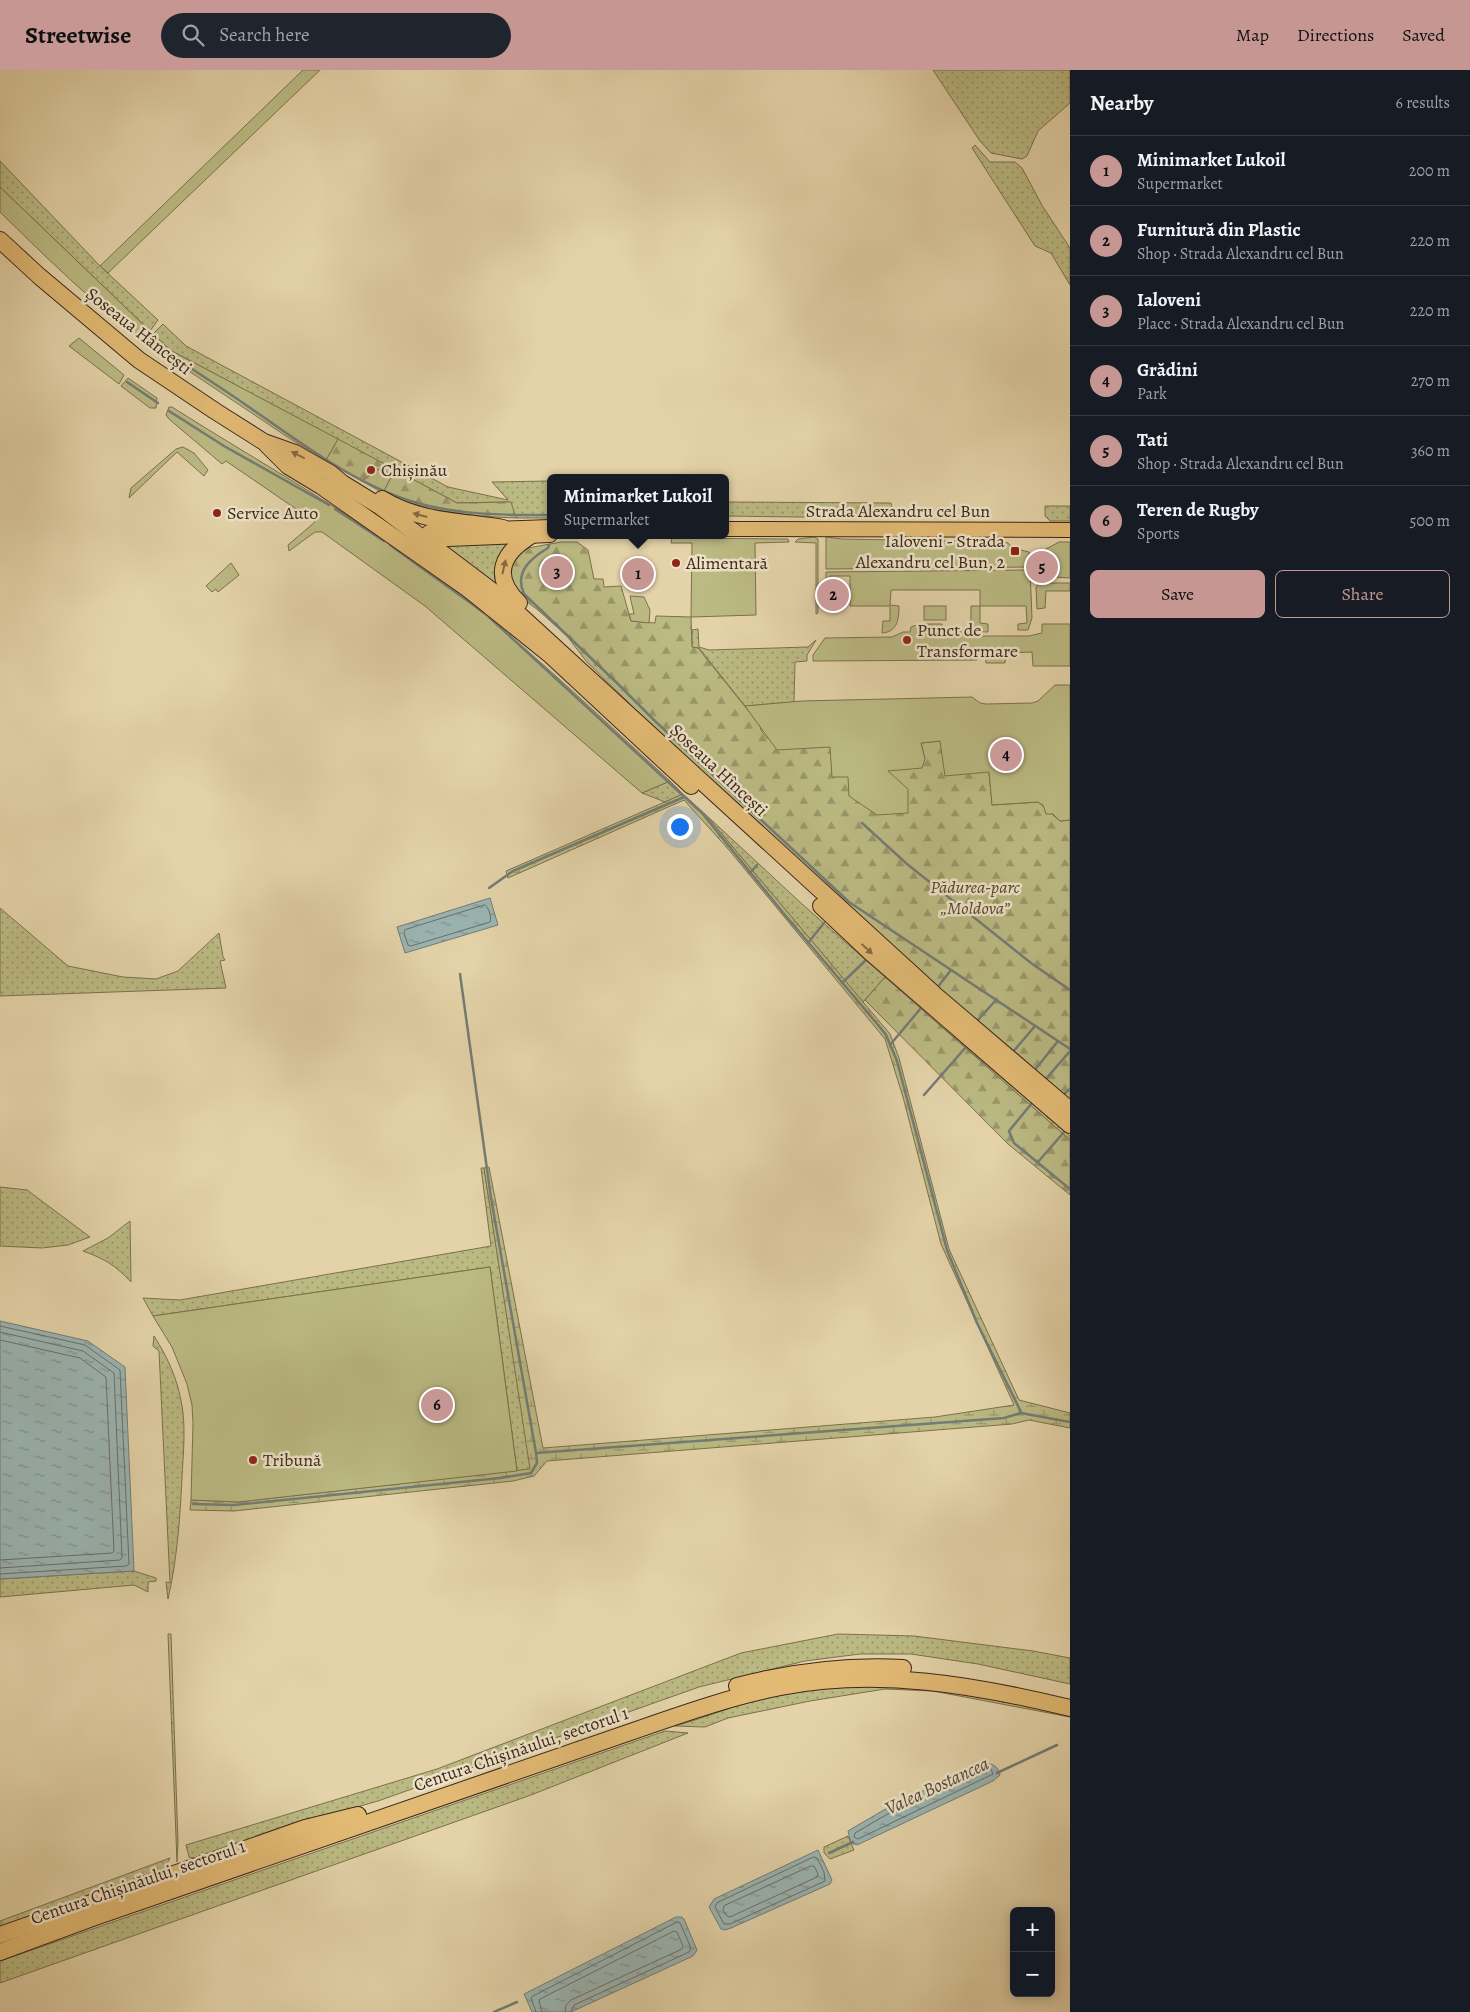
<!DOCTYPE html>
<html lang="en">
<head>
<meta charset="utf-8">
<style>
	body { margin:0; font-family:Alegreya,serif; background:#20242c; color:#f1f3f6 }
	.controls { position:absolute; right:15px; bottom:15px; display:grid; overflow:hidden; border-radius:8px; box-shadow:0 2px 12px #0003 }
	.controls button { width:45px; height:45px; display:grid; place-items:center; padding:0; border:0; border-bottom:1px solid #363941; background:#171b24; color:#f1f3f6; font:25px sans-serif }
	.you { position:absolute; left:679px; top:756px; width:18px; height:18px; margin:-12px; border:4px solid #fff; border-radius:50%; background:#1a73e8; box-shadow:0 0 0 8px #1a73e833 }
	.badge { display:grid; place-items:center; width:32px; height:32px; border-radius:50%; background:#c59692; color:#111; font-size:16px; font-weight:700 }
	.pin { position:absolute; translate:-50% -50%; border:2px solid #fff; box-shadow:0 1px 5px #0006 }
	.popup { position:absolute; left:547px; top:404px; width:182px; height:65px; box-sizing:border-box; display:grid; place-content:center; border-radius:8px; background:#171b24; filter:drop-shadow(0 1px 4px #0005); font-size:16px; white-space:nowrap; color:#9ea1a6 }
	.popup b { font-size:19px; color:#f1f3f6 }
	.popup::after { content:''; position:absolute; left:50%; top:100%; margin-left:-10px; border:10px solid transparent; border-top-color:#171b24 }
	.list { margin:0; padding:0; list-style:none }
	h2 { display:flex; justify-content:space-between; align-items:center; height:65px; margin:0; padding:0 20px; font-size:21px }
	h2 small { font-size:16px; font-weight:400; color:#9ea1a6 }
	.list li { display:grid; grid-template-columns:32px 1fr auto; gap:15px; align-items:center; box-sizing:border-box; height:70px; padding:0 20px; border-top:1px solid #363941 }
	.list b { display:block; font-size:19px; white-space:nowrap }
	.list p { margin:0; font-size:16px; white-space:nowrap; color:#9ea1a6 }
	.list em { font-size:16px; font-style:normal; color:#9ea1a6 }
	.actions { display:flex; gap:10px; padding:15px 20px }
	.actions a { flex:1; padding:11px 0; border:1px solid #c59692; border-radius:8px; text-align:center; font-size:18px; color:#c59692 }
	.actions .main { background:#c59692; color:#111 }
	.icon { flex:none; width:28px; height:28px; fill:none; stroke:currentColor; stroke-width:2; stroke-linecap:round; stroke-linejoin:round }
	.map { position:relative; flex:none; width:1070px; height:1942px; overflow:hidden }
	header { display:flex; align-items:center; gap:30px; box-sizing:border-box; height:70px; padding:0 25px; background:#c59692; color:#111 }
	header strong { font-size:24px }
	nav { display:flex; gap:28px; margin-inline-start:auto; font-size:18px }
	.search { width:350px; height:45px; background:#20242c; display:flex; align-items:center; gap:12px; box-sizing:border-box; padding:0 18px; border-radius:28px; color:#9ea1a6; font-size:19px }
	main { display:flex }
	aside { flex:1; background:#171b24 }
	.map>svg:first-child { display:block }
	.grass { fill:url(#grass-dots); stroke:#7c704e }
	.forest { fill:url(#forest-firs); stroke:#7c704e }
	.wetland { fill:url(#wetland-marsh); stroke:#7c704e }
	.garden { fill:#bbba83; stroke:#7c704e }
	.water { fill:url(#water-ripples); stroke:#747c76 }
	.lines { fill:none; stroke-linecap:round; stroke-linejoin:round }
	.shore { stroke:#6b6e66; stroke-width:1 }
	.stream { stroke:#747c76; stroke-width:2.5 }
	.major-casing { stroke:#3c271a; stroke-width:16 }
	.highway-casing { stroke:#3c271a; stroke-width:18 }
	.major { stroke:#e2ba74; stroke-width:14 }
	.highway { stroke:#e2ba74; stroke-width:16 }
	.oneway { fill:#876942 }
	.poi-dot { fill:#8f2418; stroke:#ede2c7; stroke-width:2 }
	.labels { text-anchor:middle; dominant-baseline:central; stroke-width:5; stroke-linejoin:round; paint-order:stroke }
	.street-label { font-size:18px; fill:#3c271a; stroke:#ede2c7 }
	.poi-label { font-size:18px; fill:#3c271a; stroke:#ede2c7; text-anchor:start }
	.park-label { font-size:18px; font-style:italic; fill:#55442f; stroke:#ede2c7 }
	.water-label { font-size:19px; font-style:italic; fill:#544a40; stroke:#ede2c7 }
</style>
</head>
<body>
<header>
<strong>Streetwise</strong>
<div class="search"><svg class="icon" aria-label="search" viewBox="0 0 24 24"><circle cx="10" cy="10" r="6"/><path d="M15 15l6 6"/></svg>Search here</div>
<nav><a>Map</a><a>Directions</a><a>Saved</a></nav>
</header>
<main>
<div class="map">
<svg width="1070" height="1942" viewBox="0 0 1070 1942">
	<defs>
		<pattern id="grass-dots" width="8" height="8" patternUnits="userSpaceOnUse" patternTransform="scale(1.25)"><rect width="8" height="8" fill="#bbba83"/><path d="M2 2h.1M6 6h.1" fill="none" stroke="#99976a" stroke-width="1.8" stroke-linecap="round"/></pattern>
		<pattern id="forest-firs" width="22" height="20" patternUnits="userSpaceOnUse" patternTransform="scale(1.25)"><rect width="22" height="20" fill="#bbba83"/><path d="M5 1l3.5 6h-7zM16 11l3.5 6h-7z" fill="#99976a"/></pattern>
		<pattern id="wetland-marsh" width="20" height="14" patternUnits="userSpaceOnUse" patternTransform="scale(1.25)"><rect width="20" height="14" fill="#bbba83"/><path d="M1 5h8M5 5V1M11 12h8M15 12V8" fill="none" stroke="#99976a"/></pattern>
		<pattern id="water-ripples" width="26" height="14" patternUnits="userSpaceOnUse" patternTransform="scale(1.25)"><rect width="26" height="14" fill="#9ab5b3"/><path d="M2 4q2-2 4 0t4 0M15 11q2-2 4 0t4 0" fill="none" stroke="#7f9391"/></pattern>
	</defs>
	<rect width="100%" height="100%" fill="#e4d3a9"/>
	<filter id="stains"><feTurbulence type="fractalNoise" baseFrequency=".004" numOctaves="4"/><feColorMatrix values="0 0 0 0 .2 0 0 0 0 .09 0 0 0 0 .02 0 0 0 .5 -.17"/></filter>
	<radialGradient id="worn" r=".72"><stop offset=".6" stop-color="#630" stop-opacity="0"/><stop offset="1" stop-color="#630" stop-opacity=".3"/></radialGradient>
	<g class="grass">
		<path d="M933,0H1070V33L1038,61L1027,86L1022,89L991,83L980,71Z"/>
		<path d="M975,75L990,92H1015L1022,98L1043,137L1070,178V215L1051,183L1035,176L972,78Z"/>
		<path d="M0,91L100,196L158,250L150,261L0,117Z"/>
		<path d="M163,254L186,276L448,417L508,430L492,412L550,411V448H516L510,432L457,433L170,280L153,264Z"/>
		<path d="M726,432L891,433L894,446L868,448L727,446Z"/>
		<path d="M1045,436H1070V451H1050L1045,446Z"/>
		<path d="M518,469L500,517L441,473Z"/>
		<path d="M698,559L699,577L709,580L808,577L816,570L807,585V591L795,592L794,632L745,636L699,578H692V560Z"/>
		<path d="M670,711L683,724L665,732L642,723Z"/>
		<path d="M705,744L802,834L885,907L863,932Z"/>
		<path d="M0,838L68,896L123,907L156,909L178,901L219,863L223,887L225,890L220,891L226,918L0,926Z"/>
		<path d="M922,940L1070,1066V1070L1055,1057Z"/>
		<path d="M481,1098H484L531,1399L517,1401L490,1197L153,1246L143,1228L180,1230L491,1176Z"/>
		<path d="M0,1117L27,1120L90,1167L68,1175L42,1178L0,1176Z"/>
		<path d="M130,1151L131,1212C115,1195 105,1189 83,1181L108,1168Z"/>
		<path d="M154,1266C168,1288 178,1310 182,1336C186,1359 183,1385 182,1408C180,1449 177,1490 168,1529L166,1512L170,1513L159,1281L153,1276Z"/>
		<path d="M134,1501L156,1508V1511L148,1512V1522L134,1515L0,1527V1509Z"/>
		<path d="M168,1564H171L178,1773L177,1792Z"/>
		<path d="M838,1564L914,1566L1033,1581L1070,1588V1614L978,1594L911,1584H860L805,1591L699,1617L378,1731L300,1753L198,1789L189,1787L186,1775L437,1699L741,1583Z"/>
		<path d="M873,1614L959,1622L1070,1645V1647L933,1621L885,1619L810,1631L728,1648L705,1657L675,1656C700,1649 724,1640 748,1632C789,1620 832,1617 873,1614Z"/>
		<path d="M665,1661L688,1663L531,1725L0,1913V1891Z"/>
		<path d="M848,1766L854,1780L830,1789L824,1783V1777Z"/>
		<path d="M170,1788L164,1799L0,1860V1851Z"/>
	</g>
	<g class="forest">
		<path d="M338,369L457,433L511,432L516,448C467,446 428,442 383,423L392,405L379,399L362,411L326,390Z"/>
		<path d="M561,472H577L588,480L594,509H603L604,517L621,516L631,551L655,553L656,546L691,547L692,577L698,578L759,654L762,662L767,668L830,677L887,701L925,689L921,673L940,671L989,702L992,735L1038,732L1060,751L1070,750V1033L1015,987L637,642L630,634L586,591L567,566L538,540L519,526L511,511L512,495L518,485L528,478Z"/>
		<path d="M885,907L1070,1070V1125L1008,1074L865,930Z"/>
	</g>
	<path class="wetland" d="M683,724L705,744L890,964L899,988L949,1179L1019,1330L1070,1343V1358L1029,1350L1012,1354L547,1391L534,1406L513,1411L234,1441L190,1440L191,1430L238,1432L530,1399L484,1098L489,1097L543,1378L935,1347L1014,1335L941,1174L903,1027L885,969L729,780L684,730L508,808L506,801Z"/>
	<g class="garden">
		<path d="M303,0H320L108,203L100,196Z"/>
		<path d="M0,117L150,261L143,270C91,232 46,187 0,142Z"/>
		<path d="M153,264L170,280L338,369L326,390L292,370L147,273Z"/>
		<path d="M79,268L124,305L119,314L69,276Z"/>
		<path d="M128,308L157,328L156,338H150L121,316Z"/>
		<path d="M169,337H172C257,391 346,440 427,500C514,563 591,639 670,711L642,723L425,536L322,462H315L289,481L288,475L315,452L226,391L222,394L169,349L166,345Z"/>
		<path d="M183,377L194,383L208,400L204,406L177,382L129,428L131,418L176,379Z"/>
		<path d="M379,399L392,405L383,423L362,411Z"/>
		<path d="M814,467L818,469V543L816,544V473L795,472L798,469Z"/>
		<path d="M826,467L842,469L1004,472L1008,473L1012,478L1029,482L1030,497L826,499Z"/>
		<path d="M672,468L788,469L789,472L755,473L756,545L691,547L692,473H671Z"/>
		<path d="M1059,472H1070V508L1038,506L1035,503H1053L1054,490L1035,489V485Z"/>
		<path d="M231,493L239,505L218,522L216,519L212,522L206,516Z"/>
		<path d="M1030,500L1032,548L1028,560H1018V554L1027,553L1026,536H980V553L988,554V562C968,562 971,552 971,536H980V520H891L890,535L899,536C899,548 898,562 882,563L883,551H890V536H850V506H830L829,521L826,520V502Z"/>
		<path d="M1040,513H1070V521H1046L1045,538L1037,539L1036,517Z"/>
		<path d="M630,526L644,527L650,540L649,553L631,551L629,544H634Z"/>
		<rect x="924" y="536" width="22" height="14"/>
		<path d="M919,554H942V562H968L978,566H1029L1042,563V554H1070V596H1033L1032,582L1006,583L1005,593H986L985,580H977V590L813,591V585L825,568L892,567L903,562H910L911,557Z"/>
		<path d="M1055,615H1070V750L1060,751L1053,744H1046L1043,735L1038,732L992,735L989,702L945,706L940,671L921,673L925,689L922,698L888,701L908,719V743L877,745L849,726L848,707H832L830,677L777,680L745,636L802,631L972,627L980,633L986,634L1032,633L1038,631Z"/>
		<path d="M490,1197L517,1401L238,1432L191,1430L193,1353L192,1335L187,1314L172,1277L153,1246Z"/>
	</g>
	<g class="water">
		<path d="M490,828L498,855L405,883L397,857Z"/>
		<path d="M0,1251L88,1271L125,1297L134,1501L0,1509Z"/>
		<path d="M982,1693C991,1693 998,1695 1000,1705L993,1711L857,1775L851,1773L848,1761L853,1758L889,1737Z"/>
		<path d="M818,1780L832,1810L830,1814L731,1858L725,1860L721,1859L709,1837L714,1829Z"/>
		<path d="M676,1847H682L684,1849L697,1880L693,1886L571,1942H532L524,1924Z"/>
	</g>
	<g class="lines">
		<g class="shore">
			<path d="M485,835C489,838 492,848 490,852L411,876L408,875L404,863L405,860Z"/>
			<path d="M0,1256L85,1275L120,1300L129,1494L126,1496L0,1504"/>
			<path d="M0,1262L83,1281L114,1303L122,1488L120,1490L0,1498"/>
			<path d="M0,1270L80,1288L106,1307L114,1481L112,1483L0,1490"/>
			<path d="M982,1698L991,1699L993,1704L858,1769L854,1767L855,1763L891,1742Z"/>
			<path d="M814,1787L817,1788L824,1802L825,1811L730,1854H724L715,1837L717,1833Z"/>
			<path d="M811,1796H814L818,1804L817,1807L730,1847L727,1846L723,1840L724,1836Z"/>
			<path d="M536,1942L531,1928L533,1926L677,1852L680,1853L691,1878L689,1882L574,1935L571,1942"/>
			<path d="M542,1942L539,1931L540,1929L674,1861L677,1862L683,1876L682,1879L571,1930L566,1935L565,1942"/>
		</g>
		<g class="stream">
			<path d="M164,280C191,299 219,316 246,335C300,372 357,417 421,434C462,445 503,445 546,445"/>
			<path d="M127,312L158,333"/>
			<path d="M169,341L224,376L329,435"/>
			<path d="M335,439L384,471"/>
			<path d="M390,475L483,542"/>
			<path d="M549,475L548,478C531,488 514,502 524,524L618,614L655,651L849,832L1070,979"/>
			<path d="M490,548L702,743L785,845L879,956L886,965L897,991L947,1180L977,1253L1021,1342"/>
			<path d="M862,753L907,794L1031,893L1070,920"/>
			<path d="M750,803L757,795"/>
			<path d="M489,818L513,801L684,727"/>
			<path d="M808,873L824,853"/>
			<path d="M460,904L491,1128L536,1383L1004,1348L1021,1343L1070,1352"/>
			<path d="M842,913L866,890"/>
			<path d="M937,918L951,900"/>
			<path d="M976,952L996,930"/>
			<path d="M890,975L921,938"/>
			<path d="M1012,983L1035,956"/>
			<path d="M1034,1001L1058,971"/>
			<path d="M1045,1010L1070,981"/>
			<path d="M924,1025L966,977"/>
			<path d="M1063,1025L1070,1019"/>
			<path d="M1032,1033L1009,1061L1014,1073L1070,1119"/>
			<path d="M1038,1092L1065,1061"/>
			<path d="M193,1434L234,1435L500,1408L531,1403L537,1393L536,1383"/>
			<path d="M997,1703L1057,1675"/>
			<path d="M829,1783L853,1772"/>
			<path d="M494,1942L517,1932"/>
		</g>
		<defs>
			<g id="major">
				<path d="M550,457L440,461L429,462L423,470L550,465"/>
				<path d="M726,459L1070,460"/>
			</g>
			<g id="highway">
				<path d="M0,170L39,206L139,290L215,341L264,372L295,383L330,403L342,413L381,437L500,527L934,924L1070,1040"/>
				<path d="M267,375L288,396L321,416L468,519L549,584L691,716"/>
				<path d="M382,429C419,452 462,451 503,458"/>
				<path d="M519,533C491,506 502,483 532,465"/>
				<path d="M821,836L871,883L1070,1055"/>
				<path d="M737,1616C791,1602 846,1595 903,1598"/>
				<path d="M0,1865L305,1758L358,1745"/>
				<path d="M0,1882L95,1847L642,1658C688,1642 734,1626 781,1617C878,1598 975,1615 1070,1638"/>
			</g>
		</defs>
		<use href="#major" class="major-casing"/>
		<use href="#highway" class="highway-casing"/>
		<use href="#major" class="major"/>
		<use href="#highway" class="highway"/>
	</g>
	<defs><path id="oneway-solid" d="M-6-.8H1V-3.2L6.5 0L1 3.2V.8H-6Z" transform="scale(1.25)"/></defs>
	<g class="oneway">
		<use href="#oneway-solid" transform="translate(298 385) rotate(-153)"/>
		<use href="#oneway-solid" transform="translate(420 445) rotate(-165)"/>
		<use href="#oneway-solid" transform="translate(504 497) rotate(-77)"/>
		<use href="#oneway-solid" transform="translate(867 879) rotate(43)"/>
	</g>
	<g class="poi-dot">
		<circle cx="371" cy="400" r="5"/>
		<circle cx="217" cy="443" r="5"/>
		<rect x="1010" y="476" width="10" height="10" rx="2.5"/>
		<circle cx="676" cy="493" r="5"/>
		<circle cx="907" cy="570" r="5"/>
		<circle cx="253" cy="1390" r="5"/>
	</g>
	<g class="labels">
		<g class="street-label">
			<text transform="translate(139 261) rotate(38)">Șoseaua Hâncești</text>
			<text x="898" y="441">Strada Alexandru cel Bun</text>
			<text transform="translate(719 700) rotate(43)">Șoseaua Hîncești</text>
			<text transform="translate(521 1679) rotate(-19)">Centura Chișinăului, sectorul 1</text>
			<text transform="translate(138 1812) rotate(-19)">Centura Chișinăului, sectorul 1</text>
		</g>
		<g class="poi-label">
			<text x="381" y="400">Chișinău</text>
			<text x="227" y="443">Service Auto</text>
			<text x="1005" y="471" text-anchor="end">Ialoveni - Strada<tspan x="1005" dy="21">Alexandru cel Bun, 2</tspan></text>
			<text x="686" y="493">Alimentară</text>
			<text x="917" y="560">Punct de<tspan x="917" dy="21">Transformare</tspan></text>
			<text x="263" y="1390">Tribună</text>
		</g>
		<g class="park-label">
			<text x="975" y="817">Pădurea-parc<tspan x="975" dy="21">„Moldova”</tspan></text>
		</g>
		<g class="water-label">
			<text transform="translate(937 1716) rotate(-25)">Valea Bostancea</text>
		</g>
	</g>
	<rect width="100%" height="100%" filter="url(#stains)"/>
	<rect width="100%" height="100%" fill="url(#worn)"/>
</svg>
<div class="controls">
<button>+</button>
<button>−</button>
</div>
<div class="you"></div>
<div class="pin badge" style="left:638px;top:504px">1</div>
<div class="popup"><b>Minimarket Lukoil</b>Supermarket</div>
<div class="pin badge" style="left:833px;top:525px">2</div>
<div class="pin badge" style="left:557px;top:502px">3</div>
<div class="pin badge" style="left:1006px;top:685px">4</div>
<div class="pin badge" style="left:1042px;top:497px">5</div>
<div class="pin badge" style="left:437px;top:1335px">6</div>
</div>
<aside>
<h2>Nearby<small>6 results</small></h2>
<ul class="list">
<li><span class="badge">1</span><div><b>Minimarket Lukoil</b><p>Supermarket</p></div><em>200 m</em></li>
<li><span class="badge">2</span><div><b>Furnitură din Plastic</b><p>Shop · Strada Alexandru cel Bun</p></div><em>220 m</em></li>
<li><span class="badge">3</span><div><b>Ialoveni</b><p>Place · Strada Alexandru cel Bun</p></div><em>220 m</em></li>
<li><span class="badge">4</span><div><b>Grădini</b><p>Park</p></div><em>270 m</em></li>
<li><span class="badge">5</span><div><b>Tati</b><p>Shop · Strada Alexandru cel Bun</p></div><em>360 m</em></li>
<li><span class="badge">6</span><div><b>Teren de Rugby</b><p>Sports</p></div><em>500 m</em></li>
</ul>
<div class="actions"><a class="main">Save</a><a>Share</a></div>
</aside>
</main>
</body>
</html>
